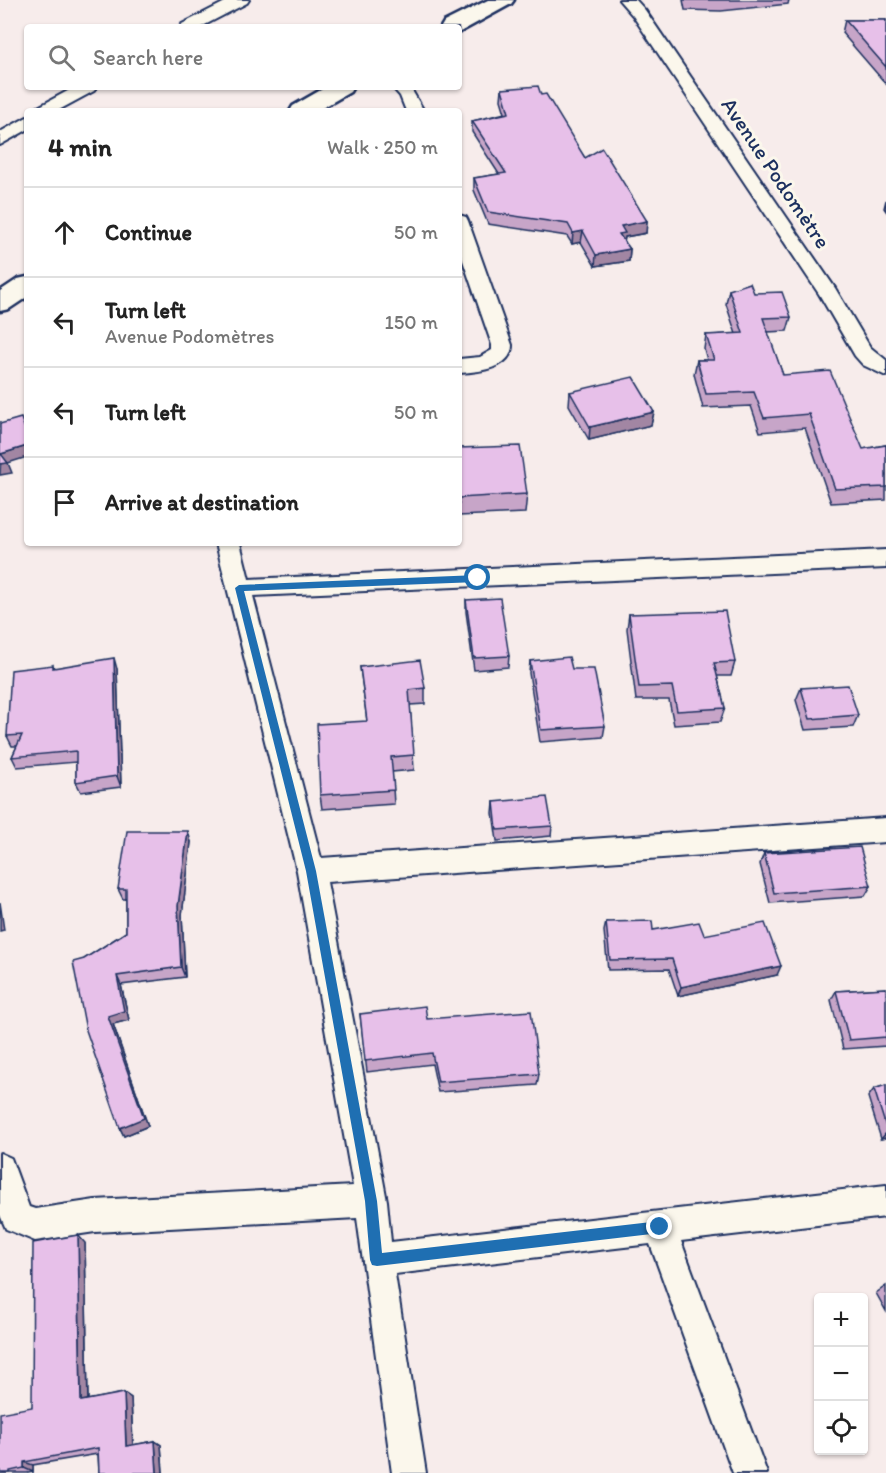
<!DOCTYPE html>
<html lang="en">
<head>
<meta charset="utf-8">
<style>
	body { margin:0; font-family:Itim,sans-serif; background:#f6f6f6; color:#222 }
	.controls { position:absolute; right:18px; bottom:18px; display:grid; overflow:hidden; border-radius:6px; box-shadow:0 2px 4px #0004 }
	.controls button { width:54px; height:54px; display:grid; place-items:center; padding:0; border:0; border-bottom:2px solid #e0e0e0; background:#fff; color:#222; font:30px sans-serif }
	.stop { position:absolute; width:18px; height:18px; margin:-14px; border:4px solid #1f6fb2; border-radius:50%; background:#fff }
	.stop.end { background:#1f6fb2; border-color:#fff; box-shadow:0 2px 6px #0008 }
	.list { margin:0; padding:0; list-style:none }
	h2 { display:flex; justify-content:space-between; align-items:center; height:78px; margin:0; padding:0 24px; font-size:26px }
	h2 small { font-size:20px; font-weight:400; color:#767676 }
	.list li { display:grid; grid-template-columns:39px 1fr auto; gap:18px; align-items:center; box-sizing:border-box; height:90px; padding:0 24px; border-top:2px solid #e0e0e0 }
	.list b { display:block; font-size:22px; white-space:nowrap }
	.list p { margin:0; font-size:20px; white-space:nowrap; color:#767676 }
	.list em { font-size:20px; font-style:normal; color:#767676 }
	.icon { flex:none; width:33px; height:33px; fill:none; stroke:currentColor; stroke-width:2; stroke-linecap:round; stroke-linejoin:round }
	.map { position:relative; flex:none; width:886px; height:1473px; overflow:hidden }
	.search { position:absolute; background:#fff; box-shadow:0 2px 4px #0004; left:24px; top:24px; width:438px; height:66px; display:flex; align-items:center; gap:15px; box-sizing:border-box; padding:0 21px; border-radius:6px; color:#767676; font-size:22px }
	.panel { position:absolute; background:#fff; box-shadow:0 2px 4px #0004; left:24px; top:108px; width:438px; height:438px; border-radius:6px }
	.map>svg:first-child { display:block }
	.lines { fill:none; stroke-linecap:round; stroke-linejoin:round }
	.street-casing { stroke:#1b2f5e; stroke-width:4 }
	.secondary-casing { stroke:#1b2f5e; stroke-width:5 }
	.street { fill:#fbf7ec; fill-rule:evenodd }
	.secondary { fill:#fbf7ec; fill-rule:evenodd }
	.wall { fill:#c7a5c8; stroke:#1b2f5e; stroke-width:1.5 }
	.shaded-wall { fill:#a286a3; stroke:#1b2f5e; stroke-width:1.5 }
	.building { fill:#e7c0e9; stroke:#1b2f5e; stroke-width:1.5 }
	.route { fill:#1f6fb2 }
	.labels { text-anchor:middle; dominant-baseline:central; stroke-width:6; stroke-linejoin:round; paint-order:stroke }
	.far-street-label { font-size:22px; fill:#1b2f5e; stroke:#fbf7ec }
</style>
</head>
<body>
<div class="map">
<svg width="886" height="1473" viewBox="0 0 886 1473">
	<rect width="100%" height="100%" fill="#f7eceb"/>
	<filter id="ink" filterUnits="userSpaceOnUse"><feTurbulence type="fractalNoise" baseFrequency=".0167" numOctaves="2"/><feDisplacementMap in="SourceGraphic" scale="12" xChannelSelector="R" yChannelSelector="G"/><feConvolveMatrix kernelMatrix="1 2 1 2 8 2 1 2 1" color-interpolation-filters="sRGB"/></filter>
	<g filter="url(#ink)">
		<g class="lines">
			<defs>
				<g id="street">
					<path d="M229,0H249L247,3L201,27H180L182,24Z"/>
					<path d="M619,0H636L645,10L835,288L870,347L886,360V376L863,365L855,356L819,294L633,16Z"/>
					<path d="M75,87H97L94,91L57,111H35L38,107Z"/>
					<path d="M392,87H410L424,111H406L400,96Z"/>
					<path d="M27,117V130L0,145V132Z"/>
					<path d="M459,215L466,217L468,221L512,345C512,369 477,372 459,373V359L480,357L492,350V345L459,249Z"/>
					<path d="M216,543H240L249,579L886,550V568L253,596L321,858L886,818V842L327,882L387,1201L391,1242L886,1185V1217L681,1241L767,1473H733L650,1244L395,1274L426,1473H392L357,1218L95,1232L35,1241L6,1229L0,1215V1153L11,1158L29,1207L35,1209L95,1200L353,1186L297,871Z"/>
				</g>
				<g id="secondary">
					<path d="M488,0H514L511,4L460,32L459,27H441L444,22Z"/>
					<path d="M326,87H353L350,92L317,111H290L293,106Z"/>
					<path d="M27,277V297L9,309L0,311V291L18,279Z"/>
				</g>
			</defs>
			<use href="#street" class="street-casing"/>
			<use href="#secondary" class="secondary-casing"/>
			<use href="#street" class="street"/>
			<use href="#secondary" class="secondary"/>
		</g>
		<g class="wall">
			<path d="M683,0H789L788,4L721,11L685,10Z"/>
			<path d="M845,20H886V84L842,33Z"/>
			<path d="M502,89L541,95L585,158L647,221L646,233L625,237L624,241L630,249L629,261L595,266L581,242L572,244L567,236L488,224L474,190V178L499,174L472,132V121L505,113L501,100Z"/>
			<path d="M886,200V211L884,208Z"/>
			<path d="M729,290L754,293L791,317L787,331L767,332L783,375L863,449L886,445V500L831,503L805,428L760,432L751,406L703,408L694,374L697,360H707L704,349L706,335L736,334L726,304Z"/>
			<path d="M570,392L654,412L651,425L589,440L569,405Z"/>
			<path d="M459,448L527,494L525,513L459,516Z"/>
			<path d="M466,600L509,656L508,667L474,670L466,612Z"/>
			<path d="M629,614L735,662L731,676H717L725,708L720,722L674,725L669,700H636L627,629Z"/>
			<path d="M530,661L572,669L605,726L603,737L540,742L529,673Z"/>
			<path d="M53,665L54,668L117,669L121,787L81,792L76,782V762L17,767L12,757L17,746H12L7,736Z"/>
			<path d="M360,667L425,688V704L410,705L414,770L392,772L394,804L322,809L320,795L367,721Z"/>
			<path d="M801,688L858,715L853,727L805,730L796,700Z"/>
			<path d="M494,802L552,826L551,836L497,841L493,813Z"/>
			<path d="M191,842L182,915L185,977L121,985L129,1020L113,1024L148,1126L124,1136L120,1128L84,959L126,932V899H123L118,889Z"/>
			<path d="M764,853L871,886L865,896L770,903L760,864Z"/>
			<path d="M606,922L653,930L704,935L777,975L678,996L669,969L608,970L604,931Z"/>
			<path d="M886,988V1046L843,1049L831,1000L836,991Z"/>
			<path d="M360,1014L427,1019L539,1074L537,1085L438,1092L432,1064L367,1072Z"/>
			<path d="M886,1085V1138L881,1139L868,1097L874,1089Z"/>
			<path d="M85,1243L88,1400L124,1393L131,1398L133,1445L155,1441L161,1445L163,1473H99L98,1454L33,1465V1472L27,1473H0L32,1407Z"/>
			<path d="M886,1286V1311L876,1293Z"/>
		</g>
		<g class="shaded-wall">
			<path d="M647,221L646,233L625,237L624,244L619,234L621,226Z"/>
			<path d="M583,231L581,242L572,244L573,233Z"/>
			<path d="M630,249L629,261L595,266L596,255Z"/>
			<path d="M654,412L651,425L589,440L590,427Z"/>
			<path d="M27,446V457L8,463L12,473L0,475L1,454Z"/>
			<path d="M114,658L117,669L121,787L117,776Z"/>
			<path d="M188,831L191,842L182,915L185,977L181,967L178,906Z"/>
			<path d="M0,902L4,930L0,931Z"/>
			<path d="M781,966L777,975L678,996L681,987Z"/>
			<path d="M117,976L121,985L129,1020L113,1024L148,1126L124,1136L120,1128L108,1016Z"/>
			<path d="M886,1133V1138L881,1139Z"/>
			<path d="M78,1235L85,1243L88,1406L81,1401Z"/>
			<path d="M124,1393L131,1398L133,1450L126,1446Z"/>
			<path d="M155,1441L161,1445L163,1473H157Z"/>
			<path d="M24,1462L33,1465V1472L24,1468Z"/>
		</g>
		<g class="building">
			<path d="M845,20H886V67Z"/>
			<path d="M538,86L541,95L546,94L585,158L602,148L647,221L621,226L625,233L619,234L630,249L596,255L583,231L573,233L568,224L488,212L474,178L506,173L472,121L509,113L502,89Z"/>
			<path d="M750,283L754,293L782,292L791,317L763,318L783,375L830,371L863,449L886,445V487L835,489L809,414L764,418L754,392L706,394L697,360H714L706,335L743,333L729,290Z"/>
			<path d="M633,377L654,412L590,427L570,392Z"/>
			<path d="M21,418L27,434V446L1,454L8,463L0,464V421V424Z"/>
			<path d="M520,446L527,494L459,498V448Z"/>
			<path d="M500,598L509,656L474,658L466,600Z"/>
			<path d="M725,611L735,662L714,663L725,708L677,711L672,686L639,687L629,614Z"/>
			<path d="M569,657L572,669H594L605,726L541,730L530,661Z"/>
			<path d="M114,658L117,776L76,782V751L12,757L22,735L7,736L11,670L53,665V668Z"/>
			<path d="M420,660L425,688L409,690L414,755L391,757L394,790L320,795L317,724L367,721L360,667Z"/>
			<path d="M848,685L858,715L810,719L801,688Z"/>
			<path d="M547,797L552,826L497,830L494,802Z"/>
			<path d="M127,831H188L178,906L181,967L117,976L124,1011L108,1016L144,1118L120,1128L86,1030L73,962L84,959L126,932V889H118Z"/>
			<path d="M860,847L871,886L774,893L764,853Z"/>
			<path d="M652,921L653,930L699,922L704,935L765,923L781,966L681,987L672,959L610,960L606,922Z"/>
			<path d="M886,988V1037L849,1040L836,991Z"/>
			<path d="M425,1006L427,1019L531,1011L539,1074L438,1082L432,1053L365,1061L360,1014Z"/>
			<path d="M886,1085V1127L874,1089Z"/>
			<path d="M78,1235L81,1401L124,1393L126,1446L155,1441L157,1473H99L98,1448L24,1462V1468L10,1471V1473H0V1413L32,1407L33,1243Z"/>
		</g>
	</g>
	<path class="route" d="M478,575L482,578L478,582L244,591L316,871L377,1201L382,1253L660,1221L666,1227L660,1233L377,1266L372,1265L370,1260L365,1201L306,871L235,588L239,585Z"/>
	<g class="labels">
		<g class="far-street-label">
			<text transform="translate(776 173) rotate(56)">Avenue Podomètre</text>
		</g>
	</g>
</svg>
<div class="controls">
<button>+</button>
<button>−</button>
<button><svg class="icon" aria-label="locate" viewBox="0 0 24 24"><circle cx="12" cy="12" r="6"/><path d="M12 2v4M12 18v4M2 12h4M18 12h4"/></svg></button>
</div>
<div class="stop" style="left:478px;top:578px"></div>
<div class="stop end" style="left:660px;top:1227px"></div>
<div class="search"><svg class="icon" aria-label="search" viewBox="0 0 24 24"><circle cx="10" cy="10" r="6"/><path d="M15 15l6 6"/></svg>Search here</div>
<section class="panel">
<h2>4 min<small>Walk · 250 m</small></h2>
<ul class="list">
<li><svg class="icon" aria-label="ahead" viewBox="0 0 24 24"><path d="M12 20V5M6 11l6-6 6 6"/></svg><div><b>Continue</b></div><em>50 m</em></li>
<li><svg class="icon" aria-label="left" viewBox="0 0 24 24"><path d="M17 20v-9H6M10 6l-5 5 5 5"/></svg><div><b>Turn left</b><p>Avenue Podomètres</p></div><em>150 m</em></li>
<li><svg class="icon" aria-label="left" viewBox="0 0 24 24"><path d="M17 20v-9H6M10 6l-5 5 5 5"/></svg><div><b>Turn left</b></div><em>50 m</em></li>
<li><svg class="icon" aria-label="arrive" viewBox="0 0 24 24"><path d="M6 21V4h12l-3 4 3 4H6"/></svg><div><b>Arrive at destination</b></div></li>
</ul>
</section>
</div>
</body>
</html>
